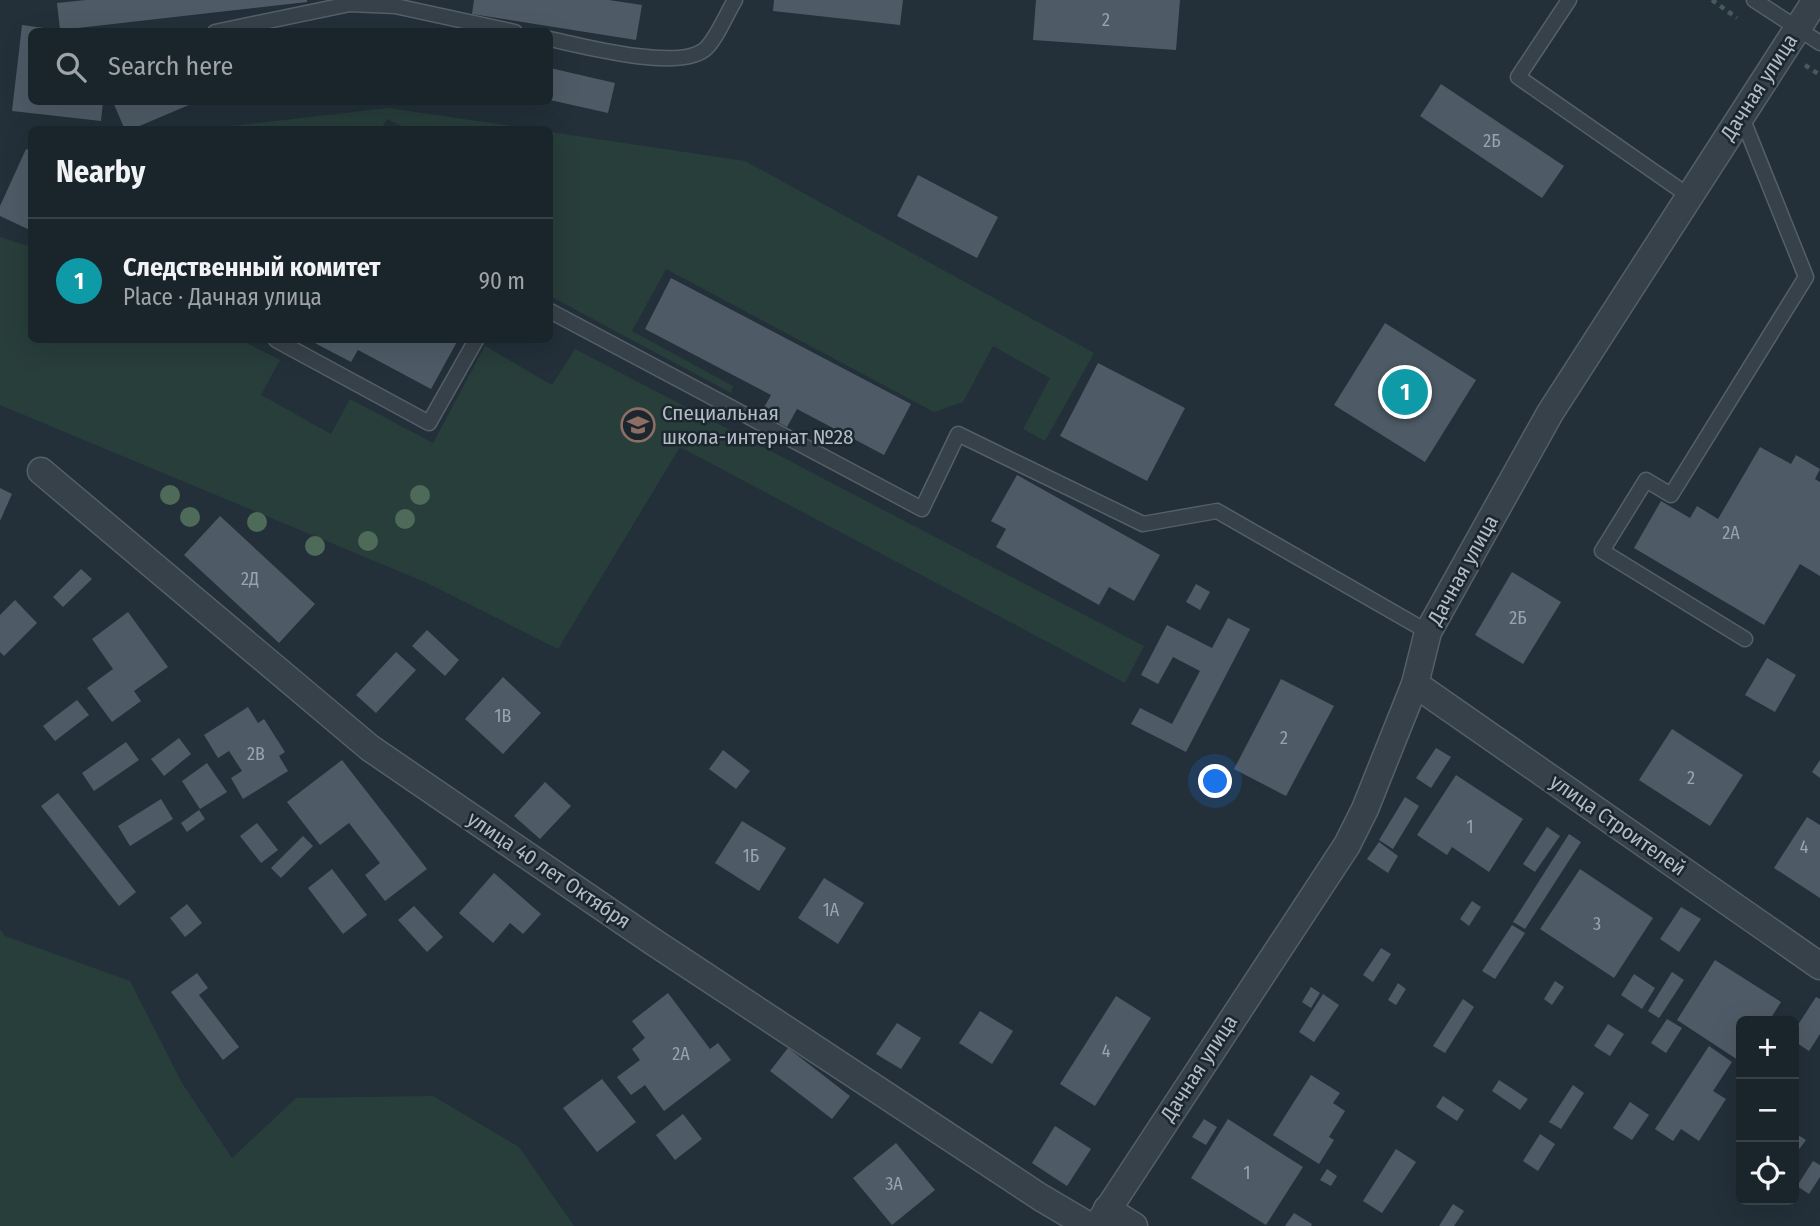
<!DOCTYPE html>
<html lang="en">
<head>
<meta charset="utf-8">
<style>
	body { margin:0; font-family:"Fira Sans Condensed",sans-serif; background:#232c33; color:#f1f3f6 }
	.controls { position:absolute; right:21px; bottom:21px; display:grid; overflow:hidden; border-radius:10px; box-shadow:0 7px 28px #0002 }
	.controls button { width:63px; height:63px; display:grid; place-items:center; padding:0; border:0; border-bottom:2px solid #384147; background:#1a242b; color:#f1f3f6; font:35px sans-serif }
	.you { position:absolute; left:1216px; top:782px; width:24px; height:24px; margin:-18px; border:5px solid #fff; border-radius:50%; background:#1a73e8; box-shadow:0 0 0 10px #1a73e833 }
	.badge { display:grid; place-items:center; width:46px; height:46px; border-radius:50%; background:#2563eb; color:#fff; font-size:23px; font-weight:700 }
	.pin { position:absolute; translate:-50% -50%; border:4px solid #fff; box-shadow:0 2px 7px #0006 }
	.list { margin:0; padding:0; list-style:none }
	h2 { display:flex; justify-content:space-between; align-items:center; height:91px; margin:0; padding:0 28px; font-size:30px }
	h2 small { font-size:23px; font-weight:400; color:#9fa4a9 }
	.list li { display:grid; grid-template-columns:46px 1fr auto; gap:21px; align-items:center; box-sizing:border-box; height:126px; padding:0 28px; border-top:2px solid #384147 }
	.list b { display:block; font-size:26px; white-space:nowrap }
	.list p { margin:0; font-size:23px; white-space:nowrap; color:#9fa4a9 }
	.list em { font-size:23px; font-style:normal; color:#9fa4a9 }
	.icon { flex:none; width:38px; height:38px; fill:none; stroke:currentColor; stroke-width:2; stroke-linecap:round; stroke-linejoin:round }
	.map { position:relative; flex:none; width:1820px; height:1226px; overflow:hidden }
	.search { position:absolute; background:#1a242b; box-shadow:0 7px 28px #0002; left:28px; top:28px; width:525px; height:77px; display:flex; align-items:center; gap:18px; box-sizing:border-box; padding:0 24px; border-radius:10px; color:#9fa4a9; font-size:26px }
	.panel { position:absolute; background:#1a242b; box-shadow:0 7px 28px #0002; left:28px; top:126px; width:525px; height:217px; border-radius:10px }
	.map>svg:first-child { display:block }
	.green { fill:#283e3b }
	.building { fill:#4e5b66 }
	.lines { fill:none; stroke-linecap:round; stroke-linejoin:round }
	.service-casing { stroke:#555f67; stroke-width:17 }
	.minor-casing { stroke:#555f67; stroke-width:29 }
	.path { stroke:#475a5a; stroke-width:4.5; stroke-dasharray:5 5; stroke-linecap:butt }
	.service { stroke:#374149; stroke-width:14 }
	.minor { stroke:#374149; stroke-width:26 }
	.tree { fill:#4e6a59 }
	.labels { text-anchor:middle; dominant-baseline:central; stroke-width:5; stroke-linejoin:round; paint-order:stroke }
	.number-label { font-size:18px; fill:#99a4ad }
	.street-label { font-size:21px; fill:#b2bcc5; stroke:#1c262e }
	.poi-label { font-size:21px; fill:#b2bcc5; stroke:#1c262e; text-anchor:start }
</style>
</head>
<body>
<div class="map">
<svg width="1820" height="1226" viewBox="0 0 1820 1226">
	<rect width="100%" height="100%" fill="#233039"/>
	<g class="green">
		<path d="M388,108L533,129H407L387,119L381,129H205Z"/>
		<path d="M550,132L745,161L1094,353L1045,441L1023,429L1050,378L993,346L963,402L934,412L666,269L632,331L733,386L731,393L550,296Z"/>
		<path d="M0,237L31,247L32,340H241L280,360L261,395L331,434L350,399L433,443L485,346L552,385L575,349L1144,646L1125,683L680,447L558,649L425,582L0,405Z"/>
		<path d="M0,929L5,936L130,981L182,1083L232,1158L296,1098L433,1096L519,1147L574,1226H0Z"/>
	</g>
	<g class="building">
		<path d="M86,0H307V2L60,30L57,3Z"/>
		<path d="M474,0H609L642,5L636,40L472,14Z"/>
		<path d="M774,0H903L900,25L773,11Z"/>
		<path d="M1036,0H1180L1176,50L1033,40Z"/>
		<path d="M22,25L59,30L32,32V102H103L101,121L12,111Z"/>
		<path d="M321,28L357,29V32H321Z"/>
		<path d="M550,68L615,83L608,113L550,100Z"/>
		<path d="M1441,84L1564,166L1542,198L1420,116Z"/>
		<path d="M113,102H196L130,130H125Z"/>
		<path d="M26,149L32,151V231L0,216V206Z"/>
		<path d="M918,175L998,217L977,258L897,216Z"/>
		<path d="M671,278L911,404L884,455L797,409L787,427L761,413L771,395L645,329Z"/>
		<path d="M1385,323L1476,380L1425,462L1334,405Z"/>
		<path d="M309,340H458L431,389L358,350L351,362Z"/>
		<path d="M1098,363L1185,408L1147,481L1060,436Z"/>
		<path d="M1760,447L1791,464L1796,455L1820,469L1815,479L1820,482V576L1800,564L1764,625L1634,548L1661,501L1690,518L1697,506L1718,519Z"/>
		<path d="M1017,475L1160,555L1134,601L1109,587L1099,605L996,547L1006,529L991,521Z"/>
		<path d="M0,488L12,494L0,521Z"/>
		<path d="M220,516L315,604L279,643L184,555Z"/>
		<path d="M81,569L92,579L63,607L53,597Z"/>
		<path d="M1512,572L1561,602L1523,664L1475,635Z"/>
		<path d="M1196,584L1210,592L1200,610L1186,602Z"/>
		<path d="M15,600L37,623L4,656L0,652V615Z"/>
		<path d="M128,612L168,667L134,691L141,701L112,722L87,688L113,669L92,639Z"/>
		<path d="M1228,618L1250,629L1186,752L1131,724L1140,708L1172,724L1200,671L1173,657L1158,684L1141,675L1167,625L1212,648Z"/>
		<path d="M427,630L459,660L445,676L412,646Z"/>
		<path d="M396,652L416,670L376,713L356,695Z"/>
		<path d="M1767,658L1796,675L1775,712L1745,695Z"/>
		<path d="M503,677L541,713L503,754L465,719Z"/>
		<path d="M1281,679L1334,706L1286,796L1234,769Z"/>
		<path d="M77,700L89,715L55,741L43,726Z"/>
		<path d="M248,707L258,723L264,719L285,752L279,756L288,771L243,799L231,778L242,771L229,751L218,758L204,735Z"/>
		<path d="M1672,729L1743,775L1710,826L1639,780Z"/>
		<path d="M179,738L191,754L164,776L151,759Z"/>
		<path d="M126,742L139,760L94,791L82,773Z"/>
		<path d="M1436,748L1451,757L1431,788L1416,778Z"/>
		<path d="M723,750L750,771L736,789L709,769Z"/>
		<path d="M342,760L427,869L385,901L365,875L380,863L349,823L320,845L287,802Z"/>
		<path d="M1820,760V778L1812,772Z"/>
		<path d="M207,763L227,792L200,809L182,781Z"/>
		<path d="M1456,775L1523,819L1489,872L1452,847L1447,855L1417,835Z"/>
		<path d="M545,782L571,806L540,839L514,816Z"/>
		<path d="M58,793L136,892L119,906L41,806Z"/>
		<path d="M1405,797L1419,806L1393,849L1379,840Z"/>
		<path d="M161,799L173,819L130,846L118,826Z"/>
		<path d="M199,810L205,819L187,832L181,823Z"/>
		<path d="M1807,817L1820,825V898L1774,868Z"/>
		<path d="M742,821L786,848L759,891L715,863Z"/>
		<path d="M257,823L278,850L261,863L240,836Z"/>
		<path d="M1547,827L1560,836L1535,872L1523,864Z"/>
		<path d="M1569,834L1581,842L1525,929L1513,922Z"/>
		<path d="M303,836L313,846L281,878L271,868Z"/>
		<path d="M1379,842L1398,856L1388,873L1367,859Z"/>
		<path d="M332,869L367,915L343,934L308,888Z"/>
		<path d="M1580,869L1653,918L1614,978L1540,929Z"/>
		<path d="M494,873L541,914L523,934L510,923L493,943L459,913Z"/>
		<path d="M824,878L864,903L838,944L798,918Z"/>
		<path d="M1472,901L1481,907L1469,926L1460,919Z"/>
		<path d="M187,904L202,923L185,937L170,918Z"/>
		<path d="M414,906L443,937L427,952L398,920Z"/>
		<path d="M1681,907L1701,919L1679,952L1660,939Z"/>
		<path d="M1512,925L1525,933L1495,979L1482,971Z"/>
		<path d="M1381,948L1391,954L1373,982L1363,975Z"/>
		<path d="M1715,960L1781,1002L1769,1021H1741V1062L1677,1020Z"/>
		<path d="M1672,972L1684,980L1659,1018L1648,1011Z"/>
		<path d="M197,973L208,988L199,995L239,1047L223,1060L171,992Z"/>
		<path d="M1634,974L1655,988L1642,1009L1621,995Z"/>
		<path d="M1555,981L1564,987L1552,1005L1544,999Z"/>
		<path d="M1398,983L1406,989L1396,1005L1388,1000Z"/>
		<path d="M1311,987L1320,993L1311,1008L1302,1002Z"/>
		<path d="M668,993L710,1049L718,1043L731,1060L664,1111L645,1085L631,1095L617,1077L640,1060L632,1049L645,1038L632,1021Z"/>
		<path d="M1323,994L1339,1005L1314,1042L1299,1032Z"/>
		<path d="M1116,996L1151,1018L1095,1106L1060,1084Z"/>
		<path d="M1816,997L1820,999V1034L1809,1051L1794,1041V1031Z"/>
		<path d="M1463,999L1474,1007L1445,1053L1433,1046Z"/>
		<path d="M980,1011L1013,1031L992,1064L959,1043Z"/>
		<path d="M1667,1019L1682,1028L1666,1053L1651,1043Z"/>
		<path d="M897,1023L921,1038L901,1069L876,1054Z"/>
		<path d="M1608,1024L1624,1034L1610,1056L1594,1046Z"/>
		<path d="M1709,1046L1732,1062L1713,1091L1726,1099L1699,1141L1681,1129L1673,1141L1655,1129Z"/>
		<path d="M788,1048L850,1096L832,1119L770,1071Z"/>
		<path d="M1311,1075L1340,1093L1333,1103L1345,1111L1329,1137L1334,1140L1319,1164L1273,1135Z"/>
		<path d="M602,1079L636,1122L597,1152L563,1108Z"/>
		<path d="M1499,1080L1528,1099L1520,1110L1492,1091Z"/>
		<path d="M1573,1085L1584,1093L1561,1129L1549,1122Z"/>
		<path d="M1443,1096L1464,1110L1457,1121L1436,1107Z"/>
		<path d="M1630,1102L1649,1115L1632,1140L1613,1128Z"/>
		<path d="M683,1114L702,1139L675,1160L656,1135Z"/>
		<path d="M1204,1119L1217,1127L1206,1145L1192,1137Z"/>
		<path d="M1228,1119L1303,1167L1266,1225L1191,1178Z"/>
		<path d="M1055,1126L1091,1149L1067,1186L1032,1163Z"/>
		<path d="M1795,1133L1806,1140L1797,1152L1794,1150Z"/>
		<path d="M1540,1134L1555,1144L1538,1171L1523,1161Z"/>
		<path d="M896,1143L935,1190L892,1225L853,1178Z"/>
		<path d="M1396,1149L1416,1162L1382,1213L1363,1201Z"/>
		<path d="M1813,1161L1820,1165V1177L1809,1194L1797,1186Z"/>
		<path d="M1327,1169L1337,1176L1331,1186L1320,1180Z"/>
		<path d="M1453,1204L1464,1211L1454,1226H1439Z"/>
		<path d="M1294,1213L1312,1224L1311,1226H1285Z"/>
	</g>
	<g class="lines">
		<defs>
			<g id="service">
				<path d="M1569,0L1518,77L1689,196"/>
				<path d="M1754,0L1820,43"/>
				<path d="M215,32L350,4L395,6L515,32"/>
				<path d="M550,39C582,46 676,71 704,50C715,42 727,13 735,0"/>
				<path d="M1741,115L1806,277L1671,495L1646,480L1602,551L1745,639"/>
				<path d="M550,311L922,509L958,434L1143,524L1217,511L1428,632"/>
				<path d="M276,340L429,423L476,340"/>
			</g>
			<g id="minor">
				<path d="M41,471L370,748L652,941L1040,1197L1089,1226"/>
				<path d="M1415,684L1820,966"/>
				<path d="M1107,1209L1134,1226"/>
				<path d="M1097,1226L1347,845L1365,809L1415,684L1428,632L1550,413L1816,0"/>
			</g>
		</defs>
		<use href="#service" class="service-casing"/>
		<use href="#minor" class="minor-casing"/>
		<g class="path">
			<path d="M1712,0L1737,18"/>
			<path d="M1805,65L1820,75"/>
		</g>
		<use href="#service" class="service"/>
		<use href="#minor" class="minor"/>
	</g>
	<g class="tree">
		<circle cx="170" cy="495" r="10"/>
		<circle cx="420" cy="495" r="10"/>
		<circle cx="190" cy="517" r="10"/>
		<circle cx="405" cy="519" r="10"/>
		<circle cx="257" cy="522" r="10"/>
		<circle cx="368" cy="541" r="10"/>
		<circle cx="315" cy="546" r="10"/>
	</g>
	<defs>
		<symbol id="school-ring" viewBox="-11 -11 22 22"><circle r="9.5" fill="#1c262e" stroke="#8d6e63" stroke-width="1.5"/><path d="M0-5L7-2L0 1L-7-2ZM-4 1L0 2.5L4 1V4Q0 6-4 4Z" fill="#8d6e63"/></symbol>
	</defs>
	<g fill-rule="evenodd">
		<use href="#school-ring" x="619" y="406" width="38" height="38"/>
	</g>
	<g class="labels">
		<g class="number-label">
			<text x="1106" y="20">2</text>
			<text x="1492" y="141">2Б</text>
			<text x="1731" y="533">2А</text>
			<text x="250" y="579">2Д</text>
			<text x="1518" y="618">2Б</text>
			<text x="503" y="716">1В</text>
			<text x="1284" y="738">2</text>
			<text x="256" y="754">2В</text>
			<text x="1691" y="778">2</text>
			<text x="1470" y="827">1</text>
			<text x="1804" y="847">4</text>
			<text x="751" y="856">1Б</text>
			<text x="831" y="910">1А</text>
			<text x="1597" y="924">3</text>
			<text x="1106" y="1051">4</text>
			<text x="681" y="1054">2А</text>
			<text x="1247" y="1173">1</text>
			<text x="894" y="1184">3А</text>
		</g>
		<g class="street-label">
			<text transform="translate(1759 87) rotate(-57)">Дачная улица</text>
			<text transform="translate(1463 570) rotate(-61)">Дачная улица</text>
			<text transform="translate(1618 825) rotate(35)">улица Строителей</text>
			<text transform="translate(549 870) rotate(34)">улица 40 лет Октября</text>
			<text transform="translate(1199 1068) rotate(-57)">Дачная улица</text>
		</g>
		<g class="poi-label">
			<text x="662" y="413">Специальная<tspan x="662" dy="24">школа-интернат №28</tspan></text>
		</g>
	</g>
</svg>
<div class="controls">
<button>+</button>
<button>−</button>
<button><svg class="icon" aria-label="locate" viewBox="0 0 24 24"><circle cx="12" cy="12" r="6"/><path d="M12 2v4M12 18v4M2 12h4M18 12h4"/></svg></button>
</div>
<div class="you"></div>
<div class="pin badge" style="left:1405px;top:392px;background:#0f9aa8">1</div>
<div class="search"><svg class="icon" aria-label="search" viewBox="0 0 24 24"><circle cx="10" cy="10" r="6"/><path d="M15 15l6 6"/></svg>Search here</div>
<section class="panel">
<h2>Nearby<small></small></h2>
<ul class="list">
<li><span class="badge" style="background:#0f9aa8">1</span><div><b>Следственный комитет</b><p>Place · Дачная улица</p></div><em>90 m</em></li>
</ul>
</section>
</div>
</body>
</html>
